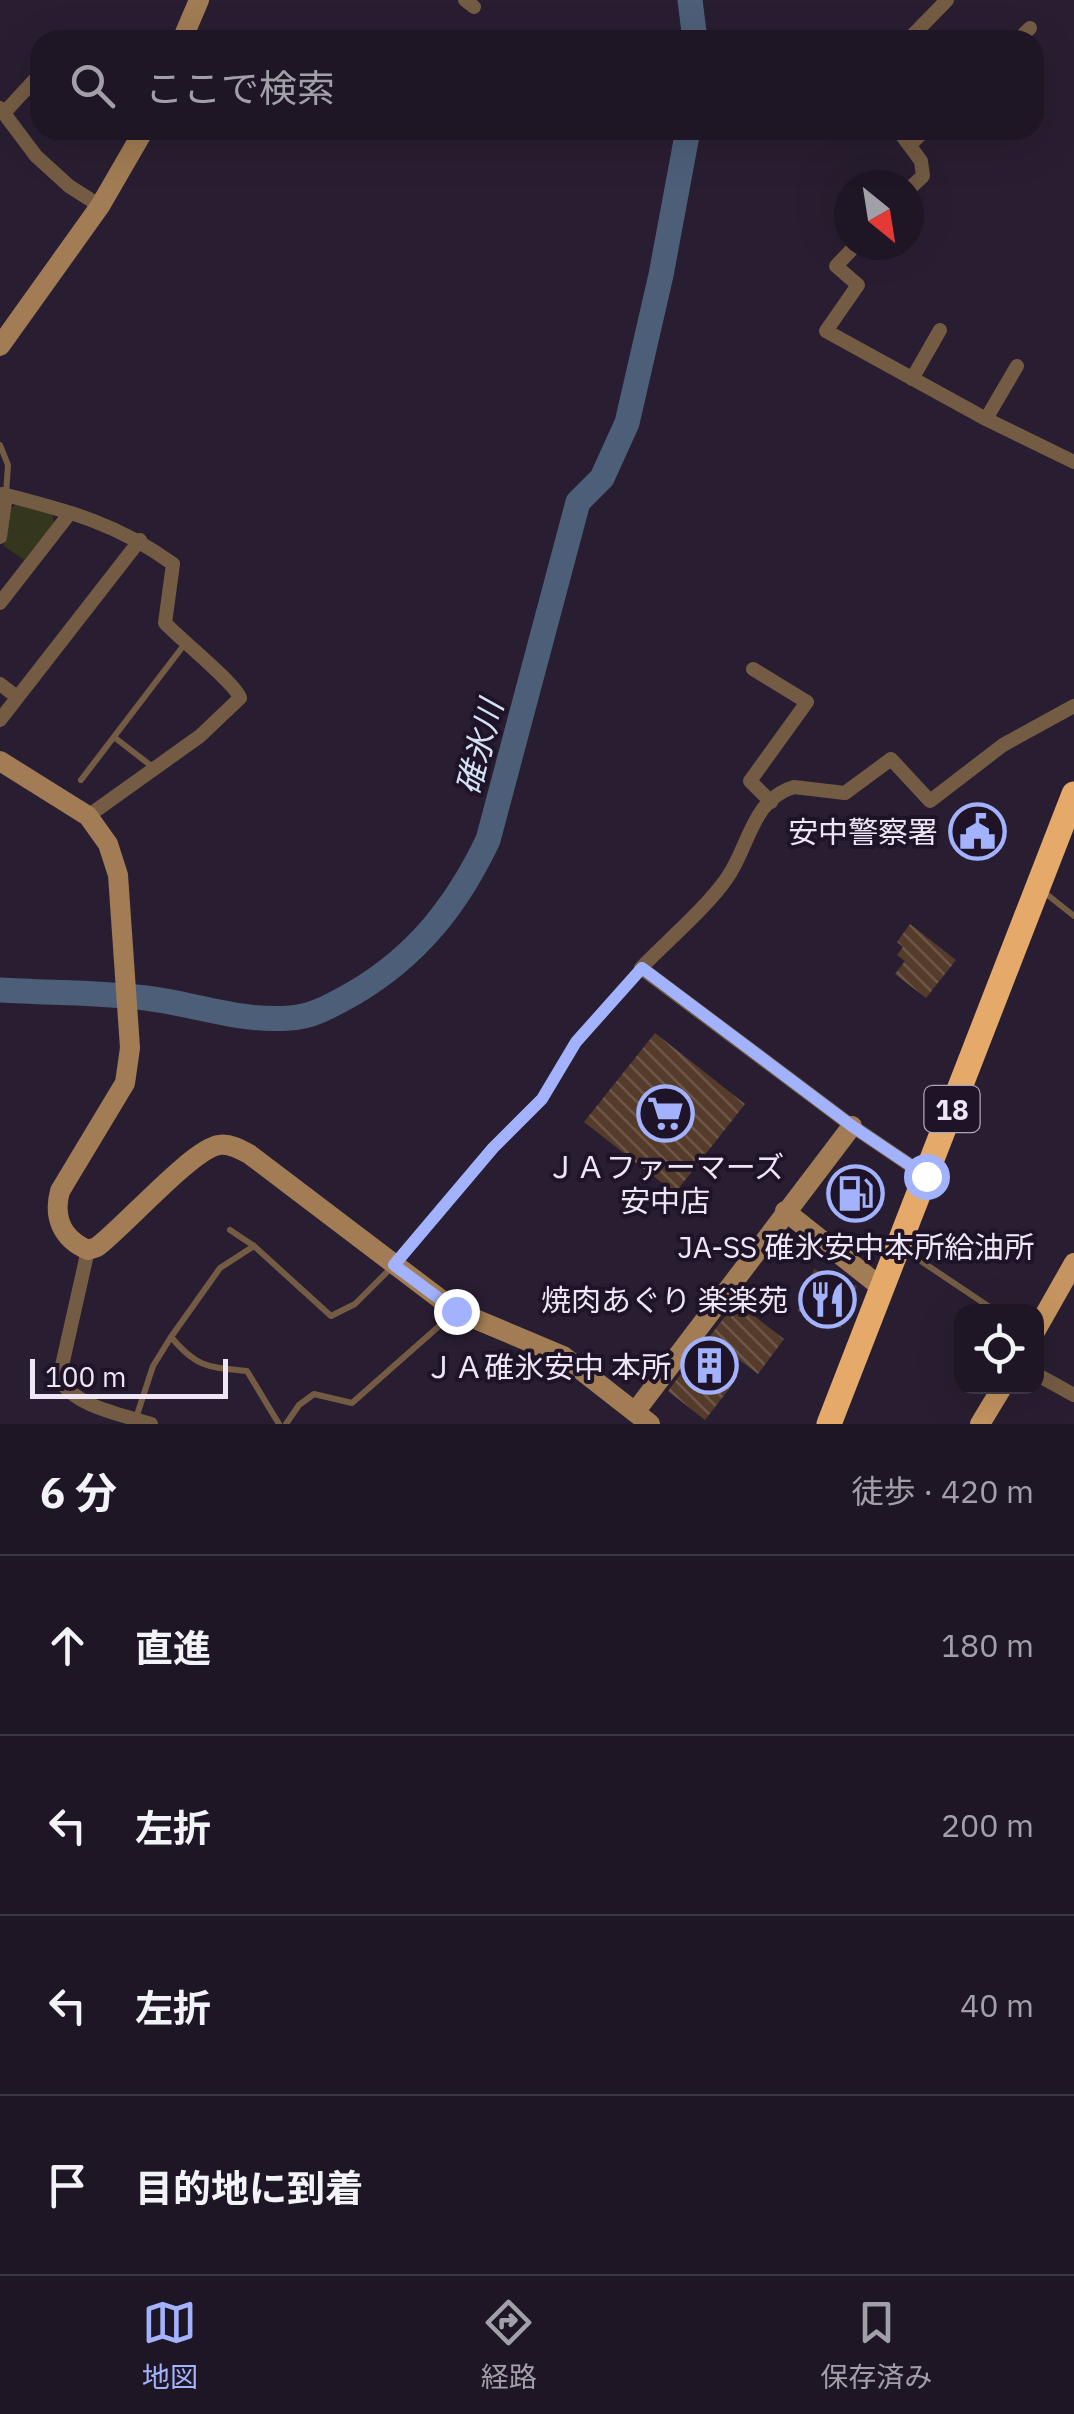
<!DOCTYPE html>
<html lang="ja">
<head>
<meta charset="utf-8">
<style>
	body { margin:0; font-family:"IBM Plex Sans","Noto Sans JP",sans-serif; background:#2c2332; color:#f1f3f6 }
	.controls { position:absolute; right:30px; bottom:30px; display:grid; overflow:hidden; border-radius:20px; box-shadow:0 10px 40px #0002 }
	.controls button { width:90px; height:90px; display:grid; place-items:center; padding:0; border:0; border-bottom:2px solid #3c3542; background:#1f1625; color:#f1f3f6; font:50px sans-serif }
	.compass { position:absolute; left:834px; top:170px; width:90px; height:90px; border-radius:50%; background:#1f1625; box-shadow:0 10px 40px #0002; rotate:150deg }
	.scale { position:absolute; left:30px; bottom:25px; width:198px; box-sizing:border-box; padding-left:10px; border:5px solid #eee6f4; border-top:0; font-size:28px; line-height:35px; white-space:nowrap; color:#eee6f4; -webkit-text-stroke:8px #1f1427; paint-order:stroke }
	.stop { position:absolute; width:30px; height:30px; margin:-22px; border:8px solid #a3b2fd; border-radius:50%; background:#fff }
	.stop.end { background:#a3b2fd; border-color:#fff; box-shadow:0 2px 10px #0008 }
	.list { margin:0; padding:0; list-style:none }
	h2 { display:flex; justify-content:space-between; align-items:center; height:130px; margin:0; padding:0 40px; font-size:42px }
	h2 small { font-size:32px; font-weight:400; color:#a19fa7 }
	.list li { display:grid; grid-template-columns:65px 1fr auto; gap:30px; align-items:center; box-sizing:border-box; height:180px; padding:0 40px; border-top:2px solid #3c3542 }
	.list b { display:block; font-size:38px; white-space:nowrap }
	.list em { font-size:32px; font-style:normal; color:#a19fa7 }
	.icon { flex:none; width:55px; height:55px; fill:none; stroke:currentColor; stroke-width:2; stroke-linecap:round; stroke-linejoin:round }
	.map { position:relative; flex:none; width:1074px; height:1424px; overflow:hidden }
	.search { position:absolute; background:#1f1625; box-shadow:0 10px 40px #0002; left:30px; right:30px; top:30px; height:110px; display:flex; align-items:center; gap:25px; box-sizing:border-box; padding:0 35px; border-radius:30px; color:#a19fa7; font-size:38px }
	.sheet { height:850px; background:#1f1625 }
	nav { display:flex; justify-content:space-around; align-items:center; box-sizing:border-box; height:140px; border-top:2px solid #3c3542; background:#1f1625; font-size:28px; color:#a19fa7 }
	nav a { display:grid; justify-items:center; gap:5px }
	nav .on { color:#a3b2fd }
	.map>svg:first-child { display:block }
	.green { fill:#34361d }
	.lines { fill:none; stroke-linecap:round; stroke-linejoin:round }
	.river { stroke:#4d5f78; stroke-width:25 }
	.building { fill:url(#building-back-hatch) }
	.lane { stroke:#745c44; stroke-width:6 }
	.street { stroke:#745c44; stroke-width:14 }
	.secondary { stroke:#a17c54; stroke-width:20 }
	.primary { stroke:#c59460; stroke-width:20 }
	.highway { stroke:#e5aa6a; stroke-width:25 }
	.route { stroke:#a3b2fd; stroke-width:12 }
	.labels { text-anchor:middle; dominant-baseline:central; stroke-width:8; stroke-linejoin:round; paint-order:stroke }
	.shield { fill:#1f1427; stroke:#b0a7b6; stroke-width:2.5 }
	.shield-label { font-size:28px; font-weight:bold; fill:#eee6f4 }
	.poi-label { font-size:30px; fill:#eee6f4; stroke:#1f1427; text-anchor:end }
	.water-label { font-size:32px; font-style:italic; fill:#d4e2f5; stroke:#1f1427 }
</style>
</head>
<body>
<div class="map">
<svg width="1074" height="1424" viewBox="0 0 1074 1424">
	<defs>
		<pattern id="building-back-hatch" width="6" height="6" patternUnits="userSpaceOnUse" patternTransform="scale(2.5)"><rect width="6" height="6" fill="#553b2a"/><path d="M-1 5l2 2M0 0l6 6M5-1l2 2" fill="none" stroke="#6e574a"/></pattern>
	</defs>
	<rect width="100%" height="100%" fill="#291e31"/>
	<path class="green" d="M16,505L52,514L54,523L24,560L4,546L7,510Z"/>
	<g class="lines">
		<g class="river">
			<path d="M690,0L695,40"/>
			<path d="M0,990C48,993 98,992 146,998C195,1004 239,1022 290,1018C313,1017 334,1004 354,993C417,956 457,905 488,840L578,502L602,478L627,423L661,275L688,130"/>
		</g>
	</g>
	<g class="building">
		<path d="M910,924L956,960L926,998L895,974L905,961L897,955L903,947L897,942Z"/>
		<path d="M655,1033L745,1104L675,1193L584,1122Z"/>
		<path d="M814,1269L857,1286L841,1328L798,1311Z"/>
		<path d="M736,1302L784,1339L758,1374L738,1359L723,1378L732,1385L705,1420L668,1391Z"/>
	</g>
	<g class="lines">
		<g class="lane">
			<path d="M0,445L8,465L6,494"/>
			<path d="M114,737L154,768"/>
			<path d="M81,780L184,645"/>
			<path d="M1044,892L1074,916"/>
			<path d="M230,1230L254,1246L331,1316L355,1304L394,1265L493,1148L542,1099L576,1042L641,969"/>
			<path d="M903,1249L997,1312"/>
			<path d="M171,1337C197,1368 208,1367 247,1371L279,1424"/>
			<path d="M136,1418L153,1366L171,1337L220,1268L254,1246"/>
			<path d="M286,1424L299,1405L314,1394L352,1403L455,1312"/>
		</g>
		<g class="street">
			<path d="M465,0L474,7"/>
			<path d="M908,40L947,0"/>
			<path d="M1018,40L1030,28"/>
			<path d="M0,108L36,156L69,186L100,206"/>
			<path d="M4,113L40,74"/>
			<path d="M898,130L921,161L923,176L909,189"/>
			<path d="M910,145L925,130"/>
			<path d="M856,245L836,266L858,285L826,331L986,419L1074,462"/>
			<path d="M912,379L940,330"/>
			<path d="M986,419L1017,366"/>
			<path d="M2,494C68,511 117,523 173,564L165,623C181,640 236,684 240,698L200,736L88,816"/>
			<path d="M0,537L6,495"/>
			<path d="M0,603L70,513"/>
			<path d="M753,669L807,702L750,781L771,802"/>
			<path d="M0,684L17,697"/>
			<path d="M0,720L140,540"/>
			<path d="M926,1176L852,1126L641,968C666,942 708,906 727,878C749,847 752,799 794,787L845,793L891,759L930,801L1003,745L1074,706"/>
			<path d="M88,1250L59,1379C76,1407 121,1414 151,1424"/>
			<path d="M1036,1374L1074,1395"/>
		</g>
		<g class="secondary">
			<path d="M182,40L199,0"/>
			<path d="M0,346L100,206L144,130"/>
			<path d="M0,761L88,816L108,844L118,875L130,1048L125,1083L60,1191C53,1217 62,1239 88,1250L97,1247C124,1227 192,1149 219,1145C229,1143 240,1149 249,1154L456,1311L563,1356L650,1424"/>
			<path d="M785,1211L882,1288"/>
			<path d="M635,1412L852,1126"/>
		</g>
		<g class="primary">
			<path d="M1036,1330L1074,1263"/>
			<path d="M980,1424L1003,1386"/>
		</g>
		<path class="highway" d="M829,1424L1074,794"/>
	</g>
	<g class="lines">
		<path class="route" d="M456,1311L394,1265L493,1148L542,1099L576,1042L642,968L852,1126L926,1176"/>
	</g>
	<defs>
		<symbol id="civic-ring" viewBox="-11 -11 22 22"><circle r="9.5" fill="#1f1427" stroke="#a3b2fd" stroke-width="1.5"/><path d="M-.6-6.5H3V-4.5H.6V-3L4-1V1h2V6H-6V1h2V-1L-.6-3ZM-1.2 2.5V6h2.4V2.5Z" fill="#a3b2fd"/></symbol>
		<symbol id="supermarket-ring" viewBox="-11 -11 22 22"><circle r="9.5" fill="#1f1427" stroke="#a3b2fd" stroke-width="1.5"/><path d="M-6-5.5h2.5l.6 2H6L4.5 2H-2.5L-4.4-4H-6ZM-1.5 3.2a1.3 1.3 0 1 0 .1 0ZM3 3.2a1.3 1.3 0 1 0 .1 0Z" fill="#a3b2fd"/></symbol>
		<symbol id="fuel-ring" viewBox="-11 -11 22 22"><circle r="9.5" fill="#1f1427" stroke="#a3b2fd" stroke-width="1.5"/><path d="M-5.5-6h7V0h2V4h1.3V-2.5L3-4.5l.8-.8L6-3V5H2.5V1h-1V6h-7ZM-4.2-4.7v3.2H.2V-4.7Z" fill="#a3b2fd"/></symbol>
		<symbol id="restaurant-ring" viewBox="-11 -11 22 22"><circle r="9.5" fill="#1f1427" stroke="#a3b2fd" stroke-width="1.5"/><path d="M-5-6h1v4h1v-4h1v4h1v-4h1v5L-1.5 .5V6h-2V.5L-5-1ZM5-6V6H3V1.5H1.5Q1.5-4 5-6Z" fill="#a3b2fd"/></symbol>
		<symbol id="building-ring" viewBox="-11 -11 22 22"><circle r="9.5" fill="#1f1427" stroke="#a3b2fd" stroke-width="1.5"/><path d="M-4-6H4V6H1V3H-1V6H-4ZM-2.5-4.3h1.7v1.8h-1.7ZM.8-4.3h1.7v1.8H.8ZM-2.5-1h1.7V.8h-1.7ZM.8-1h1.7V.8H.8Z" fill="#a3b2fd"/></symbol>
	</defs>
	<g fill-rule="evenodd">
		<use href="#civic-ring" x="946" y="800" width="63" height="63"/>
		<use href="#supermarket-ring" x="634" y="1082" width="63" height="63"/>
		<use href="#fuel-ring" x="824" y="1162" width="63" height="63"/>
		<use href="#restaurant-ring" x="796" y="1268" width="63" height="63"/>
		<use href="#building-ring" x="678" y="1334" width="63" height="63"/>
	</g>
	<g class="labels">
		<rect class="shield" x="924.5" y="1086" width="55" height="46" rx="8"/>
		<g class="shield-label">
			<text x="952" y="1109">18</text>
		</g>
		<g class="poi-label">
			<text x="938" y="831">安中警察署</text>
			<text x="665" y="1166" text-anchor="middle">ＪＡファーマーズ<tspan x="665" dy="34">安中店</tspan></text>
			<text x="856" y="1246" text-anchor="middle">JA-SS 碓氷安中本所給油所</text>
			<text x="788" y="1299">焼肉あぐり 楽楽苑</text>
			<text x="671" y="1366">ＪＡ碓氷安中 本所</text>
		</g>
		<g class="water-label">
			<text transform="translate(479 747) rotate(-75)">碓氷川</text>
		</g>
	</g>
</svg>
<div class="controls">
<button><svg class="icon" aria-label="locate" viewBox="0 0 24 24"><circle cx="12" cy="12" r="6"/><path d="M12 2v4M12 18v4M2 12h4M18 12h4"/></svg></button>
</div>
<svg class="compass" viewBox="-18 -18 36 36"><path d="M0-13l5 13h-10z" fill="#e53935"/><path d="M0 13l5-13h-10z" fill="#a19fa7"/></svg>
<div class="scale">100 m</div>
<div class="stop" style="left:926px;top:1176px"></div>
<div class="stop end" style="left:456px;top:1311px"></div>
<div class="search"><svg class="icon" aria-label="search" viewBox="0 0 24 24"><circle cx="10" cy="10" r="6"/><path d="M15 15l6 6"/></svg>ここで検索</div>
</div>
<section class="sheet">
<h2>6 分<small>徒歩 · 420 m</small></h2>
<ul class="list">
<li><svg class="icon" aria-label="ahead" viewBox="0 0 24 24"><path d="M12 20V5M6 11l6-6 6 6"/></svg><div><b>直進</b></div><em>180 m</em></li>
<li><svg class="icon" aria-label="left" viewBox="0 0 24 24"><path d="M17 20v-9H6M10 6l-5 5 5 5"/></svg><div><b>左折</b></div><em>200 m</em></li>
<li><svg class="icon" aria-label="left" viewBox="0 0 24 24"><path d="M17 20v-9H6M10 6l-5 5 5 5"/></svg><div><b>左折</b></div><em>40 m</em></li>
<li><svg class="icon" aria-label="arrive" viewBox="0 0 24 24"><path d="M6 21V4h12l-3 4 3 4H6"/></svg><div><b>目的地に到着</b></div></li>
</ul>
</section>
<nav>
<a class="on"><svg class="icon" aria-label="map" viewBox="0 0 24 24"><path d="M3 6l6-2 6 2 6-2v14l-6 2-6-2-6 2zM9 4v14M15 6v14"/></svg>地図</a>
<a><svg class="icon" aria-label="directions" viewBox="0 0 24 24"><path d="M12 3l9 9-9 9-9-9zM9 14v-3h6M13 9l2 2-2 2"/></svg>経路</a>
<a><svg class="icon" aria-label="saved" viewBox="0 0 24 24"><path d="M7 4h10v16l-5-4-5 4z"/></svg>保存済み</a>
</nav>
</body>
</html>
